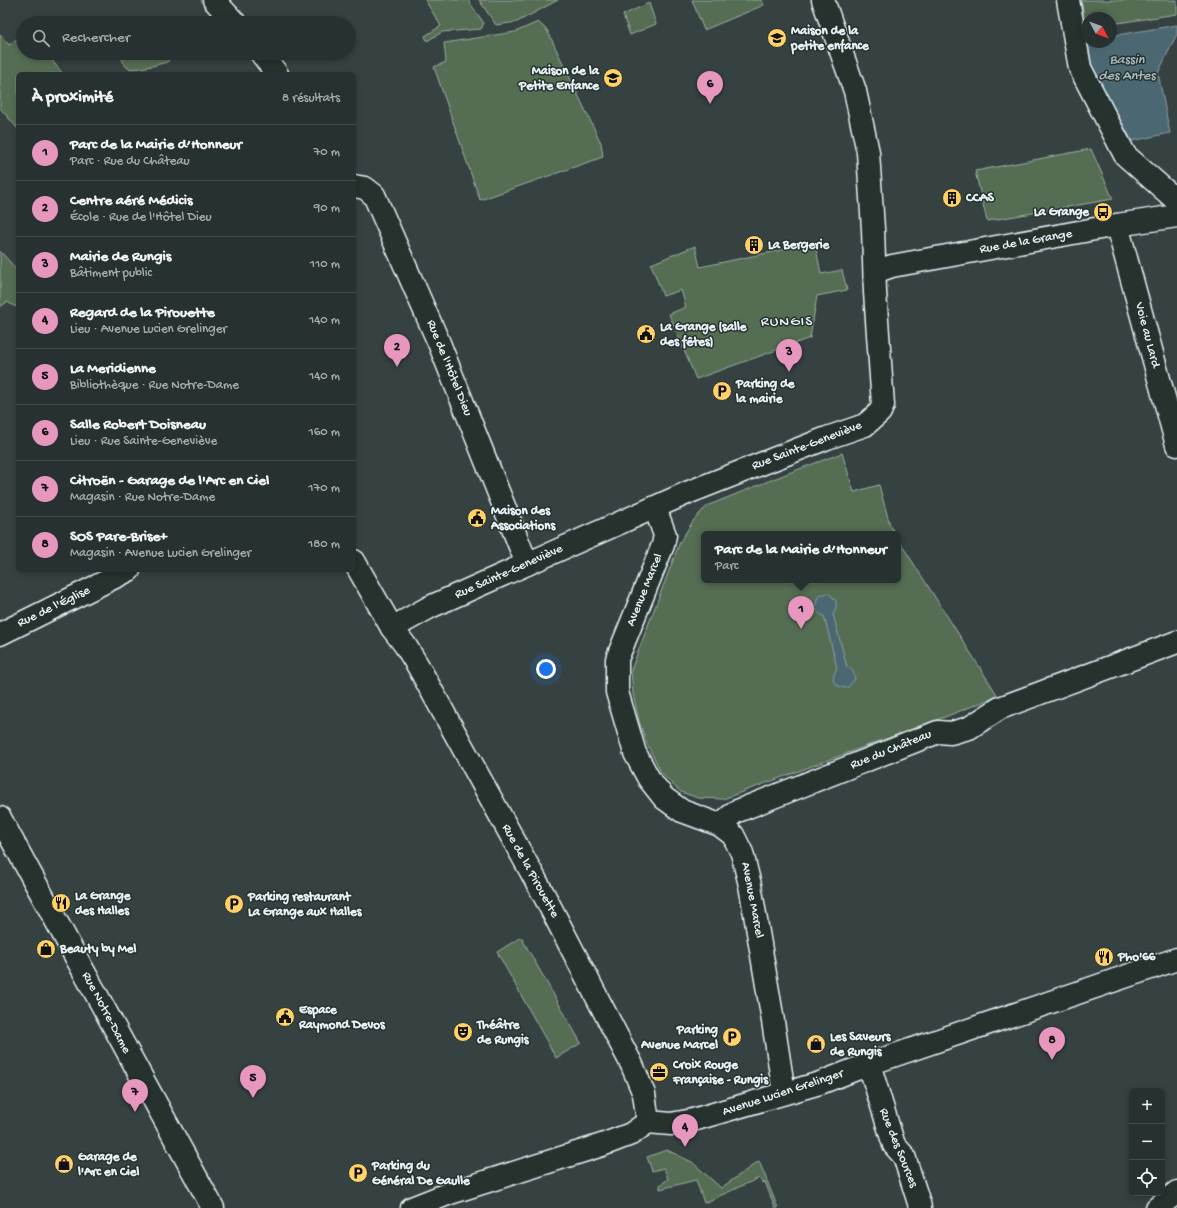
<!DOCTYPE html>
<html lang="fr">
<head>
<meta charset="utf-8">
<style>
	body { margin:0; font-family:"Gochi Hand",sans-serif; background:#303939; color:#f1f3f6 }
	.controls { position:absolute; right:12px; bottom:12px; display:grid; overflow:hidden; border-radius:6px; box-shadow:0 2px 6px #0003 }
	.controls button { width:36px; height:36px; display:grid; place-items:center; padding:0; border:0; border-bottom:1px solid #444c4d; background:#283131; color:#f1f3f6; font:20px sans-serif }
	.compass { position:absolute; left:1081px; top:12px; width:36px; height:36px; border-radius:50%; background:#283131; box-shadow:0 2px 6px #0003; rotate:131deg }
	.you { position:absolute; left:546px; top:669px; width:14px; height:14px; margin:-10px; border:3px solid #fff; border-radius:50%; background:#1a73e8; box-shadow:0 0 0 6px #1a73e833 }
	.badge { display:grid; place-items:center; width:26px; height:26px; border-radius:50%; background:#e797bd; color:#111; font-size:13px; font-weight:700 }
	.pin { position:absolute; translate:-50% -33px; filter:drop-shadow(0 1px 2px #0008) }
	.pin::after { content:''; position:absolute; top:21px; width:14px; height:12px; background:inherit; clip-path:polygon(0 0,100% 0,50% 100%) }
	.popup { position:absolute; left:701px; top:531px; width:200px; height:52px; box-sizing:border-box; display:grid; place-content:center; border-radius:6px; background:#283131; filter:drop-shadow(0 1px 3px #0005); font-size:13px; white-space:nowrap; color:#a5a9ab }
	.popup b { font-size:15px; color:#f1f3f6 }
	.popup::after { content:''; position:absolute; left:50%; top:100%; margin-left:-8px; border:8px solid transparent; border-top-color:#283131 }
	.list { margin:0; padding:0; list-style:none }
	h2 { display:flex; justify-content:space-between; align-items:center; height:52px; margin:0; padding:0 16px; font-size:17px }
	h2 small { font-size:13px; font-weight:400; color:#a5a9ab }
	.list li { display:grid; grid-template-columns:26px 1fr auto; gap:12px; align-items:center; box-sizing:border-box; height:56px; padding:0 16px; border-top:1px solid #444c4d }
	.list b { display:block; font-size:15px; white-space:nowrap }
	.list p { margin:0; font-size:13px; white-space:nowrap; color:#a5a9ab }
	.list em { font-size:13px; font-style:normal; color:#a5a9ab }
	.icon { flex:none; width:22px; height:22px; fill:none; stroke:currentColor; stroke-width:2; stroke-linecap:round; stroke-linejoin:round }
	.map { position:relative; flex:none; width:1177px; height:1208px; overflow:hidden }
	.search { position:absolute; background:#283131; box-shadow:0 2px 6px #0003; left:16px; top:16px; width:340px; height:44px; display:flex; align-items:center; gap:10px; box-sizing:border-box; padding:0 14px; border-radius:22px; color:#a5a9ab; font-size:15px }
	.panel { position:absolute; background:#283131; box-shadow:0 2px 6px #0003; left:16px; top:72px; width:340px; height:500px; border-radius:6px }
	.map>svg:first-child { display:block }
	.green { fill:#556d52; stroke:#9eafa5 }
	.water { fill:#4c6872; stroke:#8a9fa8 }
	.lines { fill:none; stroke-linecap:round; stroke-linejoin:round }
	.minor-casing { stroke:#e8f1f8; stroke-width:25 }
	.minor { stroke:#26332d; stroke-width:22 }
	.labels { text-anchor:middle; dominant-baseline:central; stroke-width:3; stroke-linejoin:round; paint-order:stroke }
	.poi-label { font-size:13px; font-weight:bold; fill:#e8f1f8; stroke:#26332d; text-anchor:start }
	.street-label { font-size:13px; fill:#e8f1f8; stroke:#26332d }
	.water-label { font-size:14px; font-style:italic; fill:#aabac2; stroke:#26332d }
	.quarter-label { font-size:15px; letter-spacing:1px; fill:#e8f1f8; stroke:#26332d }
</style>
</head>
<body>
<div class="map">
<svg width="1177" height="1208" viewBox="0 0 1177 1208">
	<rect width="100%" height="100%" fill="#364141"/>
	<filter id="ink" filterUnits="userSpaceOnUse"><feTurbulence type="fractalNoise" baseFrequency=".025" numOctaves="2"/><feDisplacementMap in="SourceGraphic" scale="8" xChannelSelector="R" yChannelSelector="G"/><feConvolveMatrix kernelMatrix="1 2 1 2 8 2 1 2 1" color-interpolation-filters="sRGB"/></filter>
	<g filter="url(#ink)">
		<g class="green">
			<path d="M425,0H468L483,22V25L481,29L442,32L427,41L425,36L441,26Z"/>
			<path d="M479,0H558L517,22L496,25Z"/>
			<path d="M692,0H762L764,5L704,30Z"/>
			<path d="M1081,0H1177V14L1111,24V18H1087L1086,28Z"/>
			<path d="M649,3L656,24L630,35L623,15Z"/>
			<path d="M538,22L547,30L601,143L603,157L480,200L434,67L446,62L444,43L515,32Z"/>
			<path d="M0,34L9,45L23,34V53H46L63,74H18V129L0,108Z"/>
			<path d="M124,53L131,56L138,53H171L169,60L167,62C160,64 134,71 128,68C123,65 122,59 121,54Z"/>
			<path d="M1091,149L1113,199L987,221L975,171Z"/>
			<path d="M815,243L821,274L842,270L847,290L817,296L810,338L696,379L669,314L686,307L681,290L663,296L651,264L695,246L700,267Z"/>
			<path d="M0,251L18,271V308L7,302L0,307Z"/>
			<path d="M842,453L854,492L879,485L890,525L895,534H704V580H898V539L998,696L950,715L723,799L698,798L681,792L673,785L661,772L647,744L639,721L633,694L631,670L680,542L693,521L702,511L709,505L786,474Z"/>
			<path d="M521,937L581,1043L556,1058L497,952Z"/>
			<path d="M667,1150L692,1162L721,1188L759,1161L778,1208H775L765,1182L762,1183L759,1178L704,1203L696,1180L660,1189V1185L668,1179L664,1168L652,1171L647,1157Z"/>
		</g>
		<g class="water">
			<path d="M1177,25V34L1158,73L1170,133L1132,141L1092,68L1088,42H1111V36Z"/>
			<path d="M827,593L831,595L836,601V608L833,614L847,667C853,669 854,673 855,679L847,688C833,687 830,680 837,668L824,616C814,612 814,605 819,596Z"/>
		</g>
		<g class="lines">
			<defs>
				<g id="minor">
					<path d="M214,0L235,23"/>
					<path d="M1068,0L1080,68L1125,155L1177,201"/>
					<path d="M261,53L277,74"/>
					<path d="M354,186L365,188L374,195L439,343L527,564"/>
					<path d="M1117,225L1177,445"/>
					<path d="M875,272L892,266L1117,225L1177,216"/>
					<path d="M655,508L665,535L663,545L617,659V692L635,753L649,779L664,798L682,811L720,825L733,835L742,853L750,885L772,1015L784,1093"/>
					<path d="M354,561L392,628L405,645L418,666L545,897L632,1065L644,1094L648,1122"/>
					<path d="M392,628L430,607L687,493L827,438L865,425L880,412L883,405L875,292L873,229L868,152L855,91L823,0"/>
					<path d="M0,634L129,570"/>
					<path d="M0,818L213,1208"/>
					<path d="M720,825L735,812L938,732L951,733L969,728L1000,708L1177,642"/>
					<path d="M869,1064L894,1145L904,1156L919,1203L920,1208"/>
					<path d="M412,1208L450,1193L602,1145L631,1134L648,1122L671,1124L693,1120L820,1083L869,1064L1177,959"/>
					<path d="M1157,1208L1177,1192"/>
				</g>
			</defs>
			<use href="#minor" class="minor-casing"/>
			<use href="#minor" class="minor"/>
		</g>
	</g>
	<defs>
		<symbol id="school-disc" viewBox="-11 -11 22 22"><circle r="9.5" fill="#ffd166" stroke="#26332d"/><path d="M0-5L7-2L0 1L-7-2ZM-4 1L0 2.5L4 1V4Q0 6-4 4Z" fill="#111"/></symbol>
		<symbol id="building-disc" viewBox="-11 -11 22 22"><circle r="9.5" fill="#ffd166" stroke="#26332d"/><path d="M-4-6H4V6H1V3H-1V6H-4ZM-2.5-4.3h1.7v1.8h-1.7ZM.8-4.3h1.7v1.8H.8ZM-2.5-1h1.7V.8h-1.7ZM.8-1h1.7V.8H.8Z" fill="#111"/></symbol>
		<symbol id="bus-disc" viewBox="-11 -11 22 22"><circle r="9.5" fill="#ffd166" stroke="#26332d"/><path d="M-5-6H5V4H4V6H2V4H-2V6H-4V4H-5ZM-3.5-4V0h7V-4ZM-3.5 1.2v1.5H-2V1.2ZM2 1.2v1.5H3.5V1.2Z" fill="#111"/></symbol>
		<symbol id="civic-disc" viewBox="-11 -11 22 22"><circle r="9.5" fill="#ffd166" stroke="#26332d"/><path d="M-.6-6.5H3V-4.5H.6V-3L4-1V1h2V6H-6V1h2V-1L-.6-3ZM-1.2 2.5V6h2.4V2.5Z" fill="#111"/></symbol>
		<symbol id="parking-disc" viewBox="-11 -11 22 22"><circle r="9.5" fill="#ffd166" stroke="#26332d"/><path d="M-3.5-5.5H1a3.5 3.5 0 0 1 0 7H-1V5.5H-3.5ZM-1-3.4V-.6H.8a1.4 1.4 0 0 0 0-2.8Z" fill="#111"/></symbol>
		<symbol id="restaurant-disc" viewBox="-11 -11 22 22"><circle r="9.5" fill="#ffd166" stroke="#26332d"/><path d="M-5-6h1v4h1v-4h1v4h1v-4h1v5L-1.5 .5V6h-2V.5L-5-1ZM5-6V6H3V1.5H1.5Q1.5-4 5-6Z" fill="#111"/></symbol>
		<symbol id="shop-disc" viewBox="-11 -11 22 22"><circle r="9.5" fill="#ffd166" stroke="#26332d"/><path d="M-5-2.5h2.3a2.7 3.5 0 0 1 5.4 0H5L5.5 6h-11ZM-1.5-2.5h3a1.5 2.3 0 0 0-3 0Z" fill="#111"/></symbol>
		<symbol id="theatre-disc" viewBox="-11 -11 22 22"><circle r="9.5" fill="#ffd166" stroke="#26332d"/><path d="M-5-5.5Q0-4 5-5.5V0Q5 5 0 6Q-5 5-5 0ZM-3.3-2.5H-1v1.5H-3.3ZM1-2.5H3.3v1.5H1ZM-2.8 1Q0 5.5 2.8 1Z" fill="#111"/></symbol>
		<symbol id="office-disc" viewBox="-11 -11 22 22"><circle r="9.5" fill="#ffd166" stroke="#26332d"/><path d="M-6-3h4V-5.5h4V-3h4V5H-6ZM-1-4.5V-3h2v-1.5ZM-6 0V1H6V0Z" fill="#111"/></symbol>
	</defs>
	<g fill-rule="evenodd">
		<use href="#school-disc" x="766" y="27" width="22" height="22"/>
		<use href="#school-disc" x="602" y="67" width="22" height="22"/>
		<use href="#building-disc" x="941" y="187" width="22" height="22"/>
		<use href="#bus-disc" x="1092" y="201" width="22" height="22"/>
		<use href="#building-disc" x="743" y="234" width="22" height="22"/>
		<use href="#civic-disc" x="635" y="323" width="22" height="22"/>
		<use href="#parking-disc" x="711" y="380" width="22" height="22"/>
		<use href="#civic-disc" x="466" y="507" width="22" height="22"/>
		<use href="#restaurant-disc" x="50" y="892" width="22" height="22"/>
		<use href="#parking-disc" x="223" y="893" width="22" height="22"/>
		<use href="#shop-disc" x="35" y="938" width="22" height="22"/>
		<use href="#restaurant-disc" x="1093" y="946" width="22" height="22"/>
		<use href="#civic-disc" x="274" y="1006" width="22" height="22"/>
		<use href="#theatre-disc" x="452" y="1021" width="22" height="22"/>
		<use href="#parking-disc" x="721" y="1026" width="22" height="22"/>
		<use href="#shop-disc" x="805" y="1033" width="22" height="22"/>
		<use href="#office-disc" x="648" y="1061" width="22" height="22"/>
		<use href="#shop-disc" x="53" y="1153" width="22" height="22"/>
		<use href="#parking-disc" x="347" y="1162" width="22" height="22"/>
	</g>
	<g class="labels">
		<g class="poi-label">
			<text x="791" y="31">Maison de la<tspan x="791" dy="15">petite enfance</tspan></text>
			<text x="599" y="71" text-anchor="end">Maison de la<tspan x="599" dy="15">Petite Enfance</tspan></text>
			<text x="966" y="198">CCAS</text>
			<text x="1089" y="212" text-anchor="end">La Grange</text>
			<text x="768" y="245">La Bergerie</text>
			<text x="660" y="327">La Grange (salle<tspan x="660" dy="15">des fêtes)</tspan></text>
			<text x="736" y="384">Parking de<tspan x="736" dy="15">la mairie</tspan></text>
			<text x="491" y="511">Maison des<tspan x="491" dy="15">Associations</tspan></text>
			<text x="75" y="896">La Grange<tspan x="75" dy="15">des Halles</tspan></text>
			<text x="248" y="897">Parking restaurant<tspan x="248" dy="15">La Grange aux Halles</tspan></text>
			<text x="60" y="949">Beauty by Mel</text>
			<text x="1118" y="957">Pho'66</text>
			<text x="299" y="1010">Espace<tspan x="299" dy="15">Raymond Devos</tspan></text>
			<text x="477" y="1025">Théâtre<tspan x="477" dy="15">de Rungis</tspan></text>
			<text x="718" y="1030" text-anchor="end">Parking<tspan x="718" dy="15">Avenue Marcel</tspan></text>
			<text x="830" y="1037">Les Saveurs<tspan x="830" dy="15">de Rungis</tspan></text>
			<text x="673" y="1065">Croix Rouge<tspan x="673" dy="15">Française - Rungis</tspan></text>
			<text x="78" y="1157">Garage de<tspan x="78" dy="15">l'Arc en Ciel</tspan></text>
			<text x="372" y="1166">Parking du<tspan x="372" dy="15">Général De Gaulle</tspan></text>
		</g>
		<g class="street-label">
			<text transform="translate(1026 242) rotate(-10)">Rue de la Grange</text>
			<text transform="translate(1147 335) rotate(75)">Voie au Lard</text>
			<text transform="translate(449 368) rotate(68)">Rue de l'Hôtel Dieu</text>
			<text transform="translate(807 446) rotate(-21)">Rue Sainte-Geneviève</text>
			<text transform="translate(509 572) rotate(-24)">Rue Sainte-Geneviève</text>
			<text transform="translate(645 590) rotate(-68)">Avenue Marcel</text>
			<text transform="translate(54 607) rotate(-26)">Rue de l'Église</text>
			<text transform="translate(891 750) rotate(-22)">Rue du Château</text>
			<text transform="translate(530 871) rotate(61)">Rue de la Pirouette</text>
			<text transform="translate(752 900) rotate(79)">Avenue Marcel</text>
			<text transform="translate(106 1013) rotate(62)">Rue Notre-Dame</text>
			<text transform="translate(783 1093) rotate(-18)">Avenue Lucien Grelinger</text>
			<text transform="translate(898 1148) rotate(68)">Rue des Sources</text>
		</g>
		<g class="water-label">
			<text x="1127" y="60">Bassin<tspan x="1127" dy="16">des Antes</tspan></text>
		</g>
		<g class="quarter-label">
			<text x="787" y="322">RUNGIS</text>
		</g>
	</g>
</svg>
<div class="controls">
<button>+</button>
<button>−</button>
<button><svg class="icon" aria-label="locate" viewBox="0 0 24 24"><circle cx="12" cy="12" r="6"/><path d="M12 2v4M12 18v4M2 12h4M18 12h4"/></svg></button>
</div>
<svg class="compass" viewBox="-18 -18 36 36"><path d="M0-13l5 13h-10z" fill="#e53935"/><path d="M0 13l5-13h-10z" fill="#a5a9ab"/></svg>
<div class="you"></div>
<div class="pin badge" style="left:801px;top:629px">1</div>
<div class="popup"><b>Parc de la Mairie d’Honneur</b>Parc</div>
<div class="pin badge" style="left:397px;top:367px">2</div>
<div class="pin badge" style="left:789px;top:372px">3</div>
<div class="pin badge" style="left:685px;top:1147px">4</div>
<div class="pin badge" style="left:253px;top:1098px">5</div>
<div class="pin badge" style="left:710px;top:104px">6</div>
<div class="pin badge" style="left:135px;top:1112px">7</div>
<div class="pin badge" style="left:1052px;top:1060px">8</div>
<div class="search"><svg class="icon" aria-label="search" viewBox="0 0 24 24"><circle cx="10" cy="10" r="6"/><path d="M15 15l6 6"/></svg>Rechercher</div>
<section class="panel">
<h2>À proximité<small>8 résultats</small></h2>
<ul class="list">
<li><span class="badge">1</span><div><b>Parc de la Mairie d’Honneur</b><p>Parc · Rue du Château</p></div><em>70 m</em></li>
<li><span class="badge">2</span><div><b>Centre aéré Médicis</b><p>École · Rue de l'Hôtel Dieu</p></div><em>90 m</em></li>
<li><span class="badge">3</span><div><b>Mairie de Rungis</b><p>Bâtiment public</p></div><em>110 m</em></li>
<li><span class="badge">4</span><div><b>Regard de la Pirouette</b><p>Lieu · Avenue Lucien Grelinger</p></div><em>140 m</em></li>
<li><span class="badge">5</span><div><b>La Meridienne</b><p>Bibliothèque · Rue Notre-Dame</p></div><em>140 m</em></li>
<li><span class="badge">6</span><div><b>Salle Robert Doisneau</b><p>Lieu · Rue Sainte-Geneviève</p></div><em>160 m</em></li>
<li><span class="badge">7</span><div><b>Citroën - Garage de l'Arc en Ciel</b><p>Magasin · Rue Notre-Dame</p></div><em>170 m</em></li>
<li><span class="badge">8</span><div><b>SOS Pare-Brise+</b><p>Magasin · Avenue Lucien Grelinger</p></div><em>180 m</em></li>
</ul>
</section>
</div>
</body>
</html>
